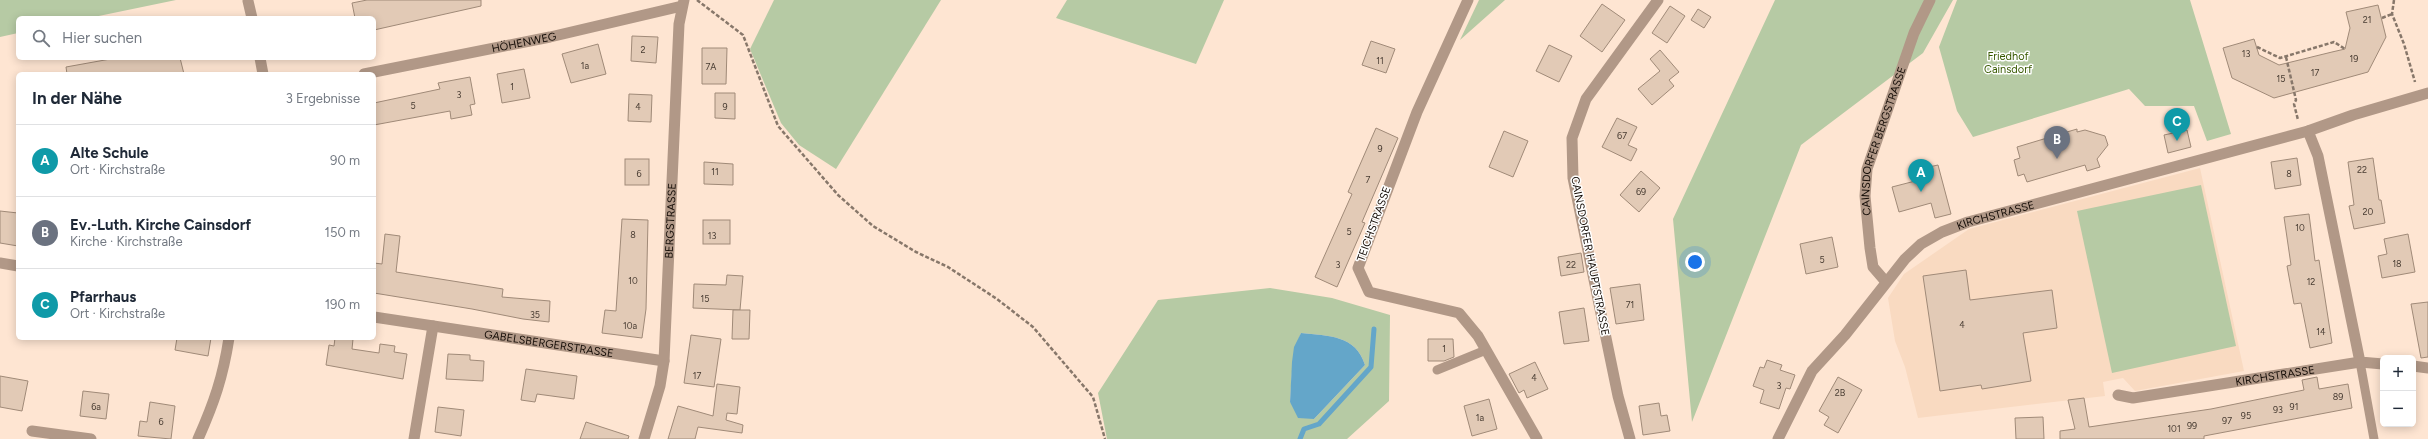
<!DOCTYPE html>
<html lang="de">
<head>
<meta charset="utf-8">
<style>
	body { margin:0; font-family:Figtree,sans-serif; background:#f2f2f3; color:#1f2937 }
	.controls { position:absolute; right:12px; bottom:12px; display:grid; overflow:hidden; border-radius:6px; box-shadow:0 2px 10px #0003 }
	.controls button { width:36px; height:36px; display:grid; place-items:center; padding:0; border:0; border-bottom:1px solid #e0e1e3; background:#fff; color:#1f2937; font:20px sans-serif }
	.you { position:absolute; left:1695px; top:262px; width:14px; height:14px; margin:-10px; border:3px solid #fff; border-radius:50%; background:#1a73e8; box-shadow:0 0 0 6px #1a73e833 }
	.badge { display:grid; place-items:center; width:26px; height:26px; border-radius:50%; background:#c33f84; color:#fff; font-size:13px; font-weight:700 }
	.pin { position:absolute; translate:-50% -33px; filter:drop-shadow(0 1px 2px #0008) }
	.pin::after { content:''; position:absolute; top:21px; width:14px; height:12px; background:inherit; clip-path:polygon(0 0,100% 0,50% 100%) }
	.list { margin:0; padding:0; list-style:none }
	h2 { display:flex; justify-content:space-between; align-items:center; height:52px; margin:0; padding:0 16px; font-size:17px }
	h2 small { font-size:13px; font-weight:400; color:#747a83 }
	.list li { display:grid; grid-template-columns:26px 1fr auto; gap:12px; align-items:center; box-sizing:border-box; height:72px; padding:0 16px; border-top:1px solid #e0e1e3 }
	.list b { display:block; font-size:15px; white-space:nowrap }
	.list p { margin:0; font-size:13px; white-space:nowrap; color:#747a83 }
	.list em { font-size:13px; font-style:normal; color:#747a83 }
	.icon { flex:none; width:22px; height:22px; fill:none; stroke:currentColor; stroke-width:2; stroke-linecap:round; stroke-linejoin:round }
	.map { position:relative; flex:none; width:2428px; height:439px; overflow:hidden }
	.search { position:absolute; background:#fff; box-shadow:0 2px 10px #0003; left:16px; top:16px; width:360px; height:44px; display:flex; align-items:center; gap:10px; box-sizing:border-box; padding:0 14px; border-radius:6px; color:#747a83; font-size:15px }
	.panel { position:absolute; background:#fff; box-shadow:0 2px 10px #0003; left:16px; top:72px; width:360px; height:268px; border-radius:6px }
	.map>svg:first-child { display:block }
	.built { fill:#f9dac1 }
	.green { fill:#b6caa4; fill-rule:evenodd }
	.water { fill:#64a6c9 }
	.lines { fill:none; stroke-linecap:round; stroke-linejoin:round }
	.stream { stroke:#64a6c9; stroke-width:5 }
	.building { fill:#e2cab6; stroke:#a08a78 }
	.path { stroke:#87776a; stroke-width:2.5; stroke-dasharray:4 2; stroke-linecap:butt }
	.service { stroke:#b19887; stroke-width:9 }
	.minor { stroke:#b19887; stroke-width:11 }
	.labels { text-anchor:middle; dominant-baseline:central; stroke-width:3; stroke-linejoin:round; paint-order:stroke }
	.number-label { font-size:9px; fill:#483c32 }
	.street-label { font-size:11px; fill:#140c06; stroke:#fff }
	.park-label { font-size:11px; fill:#385900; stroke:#fff }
</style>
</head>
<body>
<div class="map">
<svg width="2428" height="439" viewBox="0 0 2428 439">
	<rect width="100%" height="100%" fill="#fee5d2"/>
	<path class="built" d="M2200,168L2244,371L2135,391L2123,378L2103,382L2105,396L1918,418L1905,367L1895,341L1888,298L1904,274L1969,229Z"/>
	<g class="green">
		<path d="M0,0H176L89,18H18V33L0,37Z"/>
		<path d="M774,0H941L836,169L799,145L781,123L750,49Z"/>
		<path d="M1067,0H1224L1196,64L1056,18Z"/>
		<path d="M1479,0H1505L1460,40Z"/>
		<path d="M1775,0H1953L1923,53L1801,145L1692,422L1673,219Z"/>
		<path d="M1957,0H2190L2231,134L2207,141L2194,106H2145L2129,89L1973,137L1957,111L1939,47Z"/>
		<path d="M2201,185L2236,346L2112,373L2077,211Z"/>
		<path d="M1270,288L1332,298L1390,315L1389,401L1347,439H1107L1098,393L1158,300ZM1301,333C1329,336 1356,335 1365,365L1314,419L1290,402C1292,377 1291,355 1301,333Z"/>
	</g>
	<path class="water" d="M1301,333C1329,336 1356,335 1365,365L1314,419L1298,418L1290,402L1292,362L1294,347Z"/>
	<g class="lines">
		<path class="stream" d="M1300,439L1304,429L1319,424L1371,367L1374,329"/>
	</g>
	<g class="building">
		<path d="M367,0H481V6L374,30V18H355L352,3Z"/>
		<path d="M1602,4L1625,20L1602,52L1580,36Z"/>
		<path d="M2378,5L2386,37L2368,72L2274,98L2232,78L2223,48L2254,39L2259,55L2279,65L2332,52L2345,49L2350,28L2346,12Z"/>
		<path d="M1670,6L1685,16L1667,43L1652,33Z"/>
		<path d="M1698,9L1711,17L1704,28L1691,20Z"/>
		<path d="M632,36L658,37L656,63L631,61Z"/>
		<path d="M1371,41L1395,49L1386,73L1362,65Z"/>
		<path d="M598,44L606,74L571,83L562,54Z"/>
		<path d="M1549,45L1572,56L1559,82L1536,71Z"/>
		<path d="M702,48H727L726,84H702Z"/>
		<path d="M1660,50L1679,72L1669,80L1674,86L1652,105L1638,89L1660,71L1650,59Z"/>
		<path d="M116,58H180L184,74H67L66,67Z"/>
		<path d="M524,69L530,98L502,103L497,74Z"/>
		<path d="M470,77L475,104L470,105L472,115L451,119L450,111L374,125V103L440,89L438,83Z"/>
		<path d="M715,93H735V119L715,118Z"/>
		<path d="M629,94L652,95L651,122L628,121Z"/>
		<path d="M1617,118L1637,127L1628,145L1637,149L1631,161L1602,147Z"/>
		<path d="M1376,128L1398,138L1362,222L1365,223L1337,287L1315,277L1352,194L1348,192Z"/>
		<path d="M2077,129V132L2085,130L2105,136L2108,145L2097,159L2100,167L2087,171L2085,165L2027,182L2024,174L2018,176L2014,160L2020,158L2017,147Z"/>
		<path d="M2187,130L2191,147L2168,153L2164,135Z"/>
		<path d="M1504,131L1528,141L1513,177L1489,167Z"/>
		<path d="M2297,158L2301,185L2275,189L2271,162Z"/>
		<path d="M2373,158L2379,200H2381L2385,223L2354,229L2349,206L2354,205L2348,162Z"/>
		<rect x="625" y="159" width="24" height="26"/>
		<path d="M704,162L733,164V185L704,184Z"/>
		<path d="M1938,165L1951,214L1935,218L1931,203L1899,212L1892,187L1923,179L1920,169Z"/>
		<path d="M1641,171L1660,188L1639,212L1620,195Z"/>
		<path d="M0,211L18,213V246L0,243Z"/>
		<path d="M2309,214L2315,261L2319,260L2332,343L2310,348L2301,303L2294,304L2287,266L2291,265L2284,217Z"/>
		<path d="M622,219L648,220L646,309L642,338L602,333L605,310L616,311Z"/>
		<rect x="703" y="220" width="27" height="24"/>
		<path d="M385,234L400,236L396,272L503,289L502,297L550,301L549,322L523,319L472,309L374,293V263L382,264Z"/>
		<path d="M2408,234L2415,272L2382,278L2378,256L2387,254L2384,239Z"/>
		<path d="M1832,237L1838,267L1806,274L1800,244Z"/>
		<path d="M1581,253L1584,272L1561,276L1558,257Z"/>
		<path d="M1966,270L1970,300L2052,290L2057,328L2023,333L2031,381L1982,389L1981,385L1940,391L1923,276Z"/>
		<path d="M727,275L743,276L740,310L693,308L694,284L726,285Z"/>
		<path d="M1640,284L1644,320L1616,324L1610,288Z"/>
		<path d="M2428,302V357L2421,358L2411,304Z"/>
		<path d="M1584,308L1589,341L1564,344L1559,312Z"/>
		<path d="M733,310H750L749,339H732Z"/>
		<path d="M691,335L721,339L714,387L684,383Z"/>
		<path d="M177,338H211L208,356L175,350Z"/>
		<path d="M335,338L353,339L352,349L379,353L380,344L395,346L394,352L407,354L403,379L326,365L329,345L334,346Z"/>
		<path d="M1428,339H1453L1454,357L1444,361H1428Z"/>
		<path d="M448,354L470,355V360L484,361L483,381L446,379Z"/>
		<path d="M1767,360L1782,365L1780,370L1795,375L1790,389L1786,388L1779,409L1760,403L1764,390L1753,386L1760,367L1764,368Z"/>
		<path d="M1535,362L1548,389L1527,398L1524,390L1519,393L1509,374Z"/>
		<path d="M526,369L577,376L574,399L537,394L535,402L521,400Z"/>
		<path d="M0,376L28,381L22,411L0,407Z"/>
		<path d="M1838,377L1862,390L1838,433L1824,425L1829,417L1819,411Z"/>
		<path d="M2317,377L2319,389L2348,384L2352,408L2204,436V439H2060V431L2075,429L2068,400L2084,398L2089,427L2211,409L2304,390L2302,380Z"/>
		<path d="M717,384L740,387L737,414L727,413L726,420L743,425L742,433L698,427L695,439H668L678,406L713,416Z"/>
		<path d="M83,391L109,394L106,419L80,416Z"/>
		<path d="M1489,399L1497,429L1472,436L1464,406Z"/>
		<path d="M150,402L175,406L171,439L138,436L140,421L147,422Z"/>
		<path d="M1659,403L1661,416L1667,415L1670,431L1643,435L1639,406Z"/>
		<path d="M438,407L464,410L461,436L435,432Z"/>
		<path d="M2043,417L2044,439H2016L2015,418Z"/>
		<path d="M586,422L629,436L628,439H580Z"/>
	</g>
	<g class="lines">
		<g class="path">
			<path d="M697,0L743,35L778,126L838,195L873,226L916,252L948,267L997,299L1033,327L1093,397L1105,439"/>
			<path d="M2394,0L2392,14L2404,44L2415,82"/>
			<path d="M2382,18L2392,14"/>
			<path d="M2257,47L2280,58L2334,42L2345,49"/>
			<path d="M2286,57L2296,100L2294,104L2298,120"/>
		</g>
		<g class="service">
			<path d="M2360,362L2374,439"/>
			<path d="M1437,370L1486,350"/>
		</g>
		<g class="minor">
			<path d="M1468,0L1417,112L1358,268L1369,292L1459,313L1478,336L1537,439"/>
			<path d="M248,1L252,18"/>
			<path d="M260,58L263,74"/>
			<path id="s1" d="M364,74L550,37L682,6"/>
			<path d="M2308,131L2318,156L2360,362L2383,364"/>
			<path d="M0,263L18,266"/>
			<path id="s2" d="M1886,282L1873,267L1870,248L1865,196L1867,169L1914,33L1930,0"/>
			<path id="s3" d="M374,317L664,361"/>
			<path d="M2413,366L2428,368"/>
			<path id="s4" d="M2118,395L2133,398L2360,362"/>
			<path d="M32,431L91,439"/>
			<path d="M198,439C214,403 223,377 229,338"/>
			<path d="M414,439L433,326"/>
			<path id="s5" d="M644,439L660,386L664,361L679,24L684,0"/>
			<path d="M1630,439L1618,396L1573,178L1572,138L1586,99L1658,0"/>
			<path id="s6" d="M1778,439L1812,371L1845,335L1905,259L1921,244L1942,232L1968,222L2308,131L2353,115L2428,93"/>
		</g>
	</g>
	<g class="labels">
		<g class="number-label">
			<text x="2367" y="19">21</text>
			<text x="643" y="49">2</text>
			<text x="2246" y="53">13</text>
			<text x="2354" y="58">19</text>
			<text x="1380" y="60">11</text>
			<text x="585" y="65">1a</text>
			<text x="711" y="66">7A</text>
			<text x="2315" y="72">17</text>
			<text x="2281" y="78">15</text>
			<text x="512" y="86">1</text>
			<text x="459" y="94">3</text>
			<text x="413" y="105">5</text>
			<text x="638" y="106">4</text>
			<text x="725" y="106">9</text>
			<text x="1622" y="135">67</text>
			<text x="1380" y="148">9</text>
			<text x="2362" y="169">22</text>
			<text x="715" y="171">11</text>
			<text x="639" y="173">6</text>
			<text x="2289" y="173">8</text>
			<text x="1368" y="179">7</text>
			<text x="1641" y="191">69</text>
			<text x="2368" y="211">20</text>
			<text x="2300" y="227">10</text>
			<text x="1349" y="231">5</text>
			<text x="633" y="234">8</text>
			<text x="712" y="235">13</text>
			<text x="1822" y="259">5</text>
			<text x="2397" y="263">18</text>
			<text x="1338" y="264">3</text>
			<text x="1571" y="264">22</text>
			<text x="633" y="280">10</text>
			<text x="2311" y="281">12</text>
			<text x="705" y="298">15</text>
			<text x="1630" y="304">71</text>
			<text x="535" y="314">35</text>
			<text x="1962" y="324">4</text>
			<text x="630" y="325">10a</text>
			<text x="2321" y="331">14</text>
			<text x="1444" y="348">1</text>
			<text x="697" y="375">17</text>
			<text x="1534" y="377">4</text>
			<text x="1779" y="385">3</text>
			<text x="1840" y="392">2B</text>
			<text x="2338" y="396">89</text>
			<text x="96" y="406">6a</text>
			<text x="2294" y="406">91</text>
			<text x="2278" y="409">93</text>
			<text x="2246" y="415">95</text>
			<text x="1480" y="417">1a</text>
			<text x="2227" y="420">97</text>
			<text x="161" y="421">6</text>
			<text x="2192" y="425">99</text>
			<text x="2174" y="428">101</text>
		</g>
		<g class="street-label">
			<text stroke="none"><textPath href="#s1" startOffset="163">HÖHENWEG</textPath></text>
			<text stroke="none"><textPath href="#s2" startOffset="149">CAINSDORFER BERGSTRASSE</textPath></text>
			<text stroke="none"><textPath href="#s6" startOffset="324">KIRCHSTRASSE</textPath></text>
			<text stroke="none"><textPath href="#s5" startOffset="221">BERGSTRASSE</textPath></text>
			<text transform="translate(1374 224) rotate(-70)">TEICHSTRASSE</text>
			<text transform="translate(1590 256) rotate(79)">CAINSDORFER HAUPTSTRASSE</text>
			<text stroke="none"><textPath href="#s3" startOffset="177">GABELSBERGERSTRASSE</textPath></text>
			<text stroke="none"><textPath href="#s4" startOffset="159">KIRCHSTRASSE</textPath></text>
		</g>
		<g class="park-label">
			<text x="2008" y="56">Friedhof<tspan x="2008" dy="13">Cainsdorf</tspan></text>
		</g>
	</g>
</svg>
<div class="controls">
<button>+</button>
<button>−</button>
</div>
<div class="you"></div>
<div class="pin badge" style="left:1921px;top:192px;background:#0f9aa8">A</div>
<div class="pin badge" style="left:2057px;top:159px;background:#6b7280">B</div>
<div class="pin badge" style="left:2177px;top:141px;background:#0f9aa8">C</div>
<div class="search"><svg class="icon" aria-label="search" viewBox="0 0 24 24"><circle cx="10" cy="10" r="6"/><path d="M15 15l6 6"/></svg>Hier suchen</div>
<section class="panel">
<h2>In der Nähe<small>3 Ergebnisse</small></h2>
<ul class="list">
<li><span class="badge" style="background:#0f9aa8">A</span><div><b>Alte Schule</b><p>Ort · Kirchstraße</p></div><em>90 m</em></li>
<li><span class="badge" style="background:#6b7280">B</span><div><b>Ev.-Luth. Kirche Cainsdorf</b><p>Kirche · Kirchstraße</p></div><em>150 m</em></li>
<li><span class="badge" style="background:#0f9aa8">C</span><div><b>Pfarrhaus</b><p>Ort · Kirchstraße</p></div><em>190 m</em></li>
</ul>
</section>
</div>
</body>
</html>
